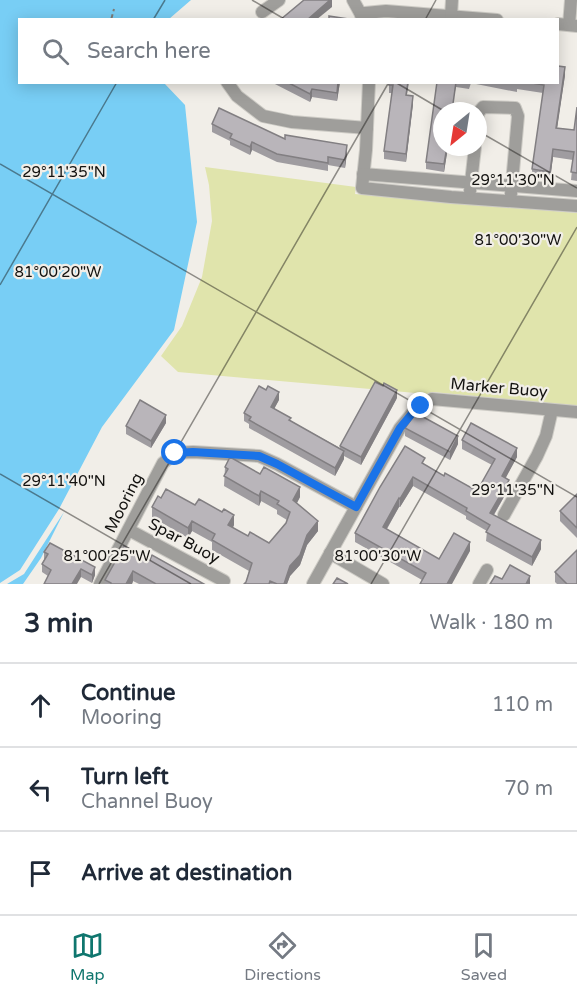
<!DOCTYPE html>
<html lang="en">
<head>
<meta charset="utf-8">
<style>
	body { margin:0; font-family:"Varela Round",sans-serif; background:#f2f2f3; color:#1f2937 }
	.compass { position:absolute; left:433px; top:102px; width:54px; height:54px; border-radius:50%; background:#fff; box-shadow:0 3px 15px #0003; rotate:210deg }
	.stop { position:absolute; width:18px; height:18px; margin:-14px; border:4px solid #1a73e8; border-radius:50%; background:#fff }
	.stop.end { background:#1a73e8; border-color:#fff; box-shadow:0 2px 6px #0008 }
	.list { margin:0; padding:0; list-style:none }
	h2 { display:flex; justify-content:space-between; align-items:center; height:78px; margin:0; padding:0 24px; font-size:26px }
	h2 small { font-size:20px; font-weight:400; color:#747a83 }
	.list li { display:grid; grid-template-columns:39px 1fr auto; gap:18px; align-items:center; box-sizing:border-box; height:84px; padding:0 24px; border-top:2px solid #e0e1e3 }
	.list b { display:block; font-size:22px; white-space:nowrap }
	.list p { margin:0; font-size:20px; white-space:nowrap; color:#747a83 }
	.list em { font-size:20px; font-style:normal; color:#747a83 }
	.icon { flex:none; width:33px; height:33px; fill:none; stroke:currentColor; stroke-width:2; stroke-linecap:round; stroke-linejoin:round }
	.map { position:relative; flex:none; width:577px; height:584px; overflow:hidden }
	.search { position:absolute; background:#fff; box-shadow:0 3px 15px #0003; left:18px; right:18px; top:18px; height:66px; display:flex; align-items:center; gap:15px; box-sizing:border-box; padding:0 21px; border-radius:0px; color:#747a83; font-size:22px }
	.sheet { height:330px; background:#fff }
	nav { display:flex; justify-content:space-around; align-items:center; box-sizing:border-box; height:84px; border-top:2px solid #e0e1e3; background:#fff; font-size:16px; color:#747a83 }
	nav a { display:grid; justify-items:center; gap:3px }
	nav .on { color:#0f766e }
	.map>svg:first-child { display:block }
	.green { fill:#e0e4ac }
	.water { fill:#78cef5 }
	.lines { fill:none; stroke-linecap:round; stroke-linejoin:round }
	.minor-casing { stroke:#cdcbc5; stroke-width:14 }
	.path { stroke:#7d7b77; stroke-width:2; stroke-dasharray:6 3; stroke-linecap:butt }
	.minor { stroke:#9f9e9b; stroke-width:12 }
	.wall { fill:#9f9ca0 }
	.shaded-wall { fill:#827f82 }
	.building { fill:#b9b5ba; stroke:#827f82; stroke-width:1.5 }
	.route { stroke:#1a73e8; stroke-width:8 }
	.ticks { fill:none; stroke:#131210; stroke-width:1.5; stroke-opacity:0.45 }
	.labels { text-anchor:middle; dominant-baseline:central; stroke-width:4.5; stroke-linejoin:round; paint-order:stroke }
	.street-label { font-size:16px; fill:#131210; stroke:#f1eee8 }
	.ticks-label { font-size:15px; text-anchor:middle; fill:#131210; stroke:#f1eee8; stroke-width:4.5; stroke-linejoin:round; paint-order:stroke }
</style>
</head>
<body>
<div class="map">
<svg width="577" height="584" viewBox="0 0 577 584">
	<rect width="100%" height="100%" fill="#f1eee8"/>
	<path class="green" d="M205,167L356,187L355,194L577,213V406L433,392L427,394L178,372L161,356L182,326L202,277L212,221L209,185Z"/>
	<g class="water">
		<path d="M0,0H191L169,19L20,20V82L164,83L185,105L197,222L174,330L102,427L59,509L20,570L0,583Z"/>
		<path d="M71,498L41,558L23,584H7L24,574L64,512Z"/>
	</g>
	<g class="lines">
		<defs>
			<g id="minor">
				<path d="M353,0L364,20"/>
				<path d="M262,12L279,0"/>
				<path d="M361,15L365,13L386,11L497,20"/>
				<path d="M451,16L452,0"/>
				<path d="M558,24L577,26"/>
				<path d="M569,25L571,0"/>
				<path d="M227,82L237,96L263,116L292,122L367,128"/>
				<path d="M369,82L366,150L362,188L451,197L577,206"/>
				<path d="M478,116V113L483,107L515,108L518,116L511,194"/>
				<path d="M363,174L577,191"/>
				<path d="M470,191L475,147"/>
				<path d="M504,515L537,456L546,436L552,410"/>
				<path d="M129,530L224,581"/>
				<path d="M330,553L383,584"/>
				<path d="M100,584L163,463L175,453L193,452L259,456L277,464L356,507"/>
				<path d="M313,584L400,428L414,411L432,399L577,412"/>
				<path d="M479,584L487,570"/>
			</g>
		</defs>
		<use href="#minor" class="minor-casing"/>
		<path class="path" d="M111,20L114,9"/>
		<use href="#minor" class="minor"/>
	</g>
	<g class="wall">
		<path d="M565,75L557,128L574,130L577,107V181L571,180L573,160L553,157L550,180L532,177V169L543,93L517,89V92L471,83L469,89L456,87L442,147H448L444,172L426,169V162L437,84L429,82H558Z"/>
		<path d="M271,82H340L337,101L312,97L310,102Z"/>
		<path d="M389,82H409L407,95L413,104L406,162L384,159V151L392,93H389Z"/>
		<path d="M212,124L285,139L347,153L345,168L328,165V171L277,162L252,150L250,155L230,145V141L212,132Z"/>
		<path d="M397,398L361,465L344,456V459L335,476L249,428V424L244,421V413L279,400L274,408L291,421L340,448V446Z"/>
		<path d="M166,423L151,448L126,434V426Z"/>
		<path d="M405,428L458,444L450,460L405,436Z"/>
		<path d="M462,440L517,457L505,478L509,488L494,515L541,549L532,566L486,541L487,531L466,519V516L413,486L400,507H399L387,529L439,559L470,551L422,580L355,542V533L425,465L444,476L477,491L492,465L462,449Z"/>
		<path d="M225,467L300,497L297,503L318,531L307,545L300,565L290,576L287,584H244L246,582L249,571L212,550V542L192,531L188,538L152,517V507L161,498L195,505L234,525L233,528L248,536L269,543L286,523L287,520L277,514V510L261,501L259,506L224,486Z"/>
		<path d="M577,494V538L560,521V511Z"/>
		<path d="M44,552L95,575L92,583L81,577L48,576L42,572V564L44,560Z"/>
		<path d="M150,560L204,584H139L133,581L132,584H105V580Z"/>
		<path d="M555,572L577,584H557L555,582Z"/>
	</g>
	<g class="shaded-wall">
		<path d="M330,0H332V7L316,20H307Z"/>
		<path d="M565,67V75L556,136V128Z"/>
		<path d="M338,82H340L337,101V93Z"/>
		<path d="M312,89V97L310,102V94Z"/>
		<path d="M413,96V104L406,162V154Z"/>
		<path d="M252,142V150L250,155V147Z"/>
		<path d="M347,145V153L345,168V160Z"/>
		<path d="M447,147H448L444,172V164Z"/>
		<path d="M553,149V157L550,180V172Z"/>
		<path d="M397,390V398L361,465V457Z"/>
		<path d="M279,392V400L271,415V407Z"/>
		<path d="M166,415V423L151,448V441Z"/>
		<path d="M458,436V444L450,460V452Z"/>
		<path d="M517,448V457L502,485V476Z"/>
		<path d="M344,451V459L335,476V468Z"/>
		<path d="M413,477V486L400,507V499Z"/>
		<path d="M509,480V488L490,521V513Z"/>
		<path d="M300,487V497L293,510V500Z"/>
		<path d="M261,491V501L259,506V496Z"/>
		<path d="M399,498V507L383,535V527Z"/>
		<path d="M234,515V525L228,535V525Z"/>
		<path d="M192,521V531L188,538V528Z"/>
		<path d="M318,521V531L307,545L300,565L290,576L287,584H284L290,566L307,535Z"/>
		<path d="M541,540V549L532,566V557Z"/>
		<path d="M470,542V551L452,584H447Z"/>
		<path d="M95,567V575L92,583V575Z"/>
		<path d="M81,569V577L77,584H72Z"/>
		<path d="M133,571V581L132,584H126Z"/>
		<path d="M530,576V584H526Z"/>
	</g>
	<g class="building">
		<path d="M304,0H330L307,20H280Z"/>
		<path d="M329,16L348,19V20H329Z"/>
		<path d="M558,66L565,67L556,128L574,130L577,107V173L571,172L574,152L553,149L550,172L532,169L544,85L526,82H558Z"/>
		<path d="M287,82H338L337,93L312,89L310,94Z"/>
		<path d="M389,82H408L406,95L413,96L406,154L384,151L393,85H389Z"/>
		<path d="M437,82H456L452,111H442V147H447L444,164L426,162Z"/>
		<path d="M219,108L285,139V135L347,145L345,160L328,157V163L277,154L252,142L250,147L230,138L232,134L212,124Z"/>
		<path d="M375,382L383,386L384,383L397,390L361,457L340,446Z"/>
		<path d="M259,386L266,390L268,386L279,392L271,407L291,418L289,420L344,451L335,468L249,420L251,417L244,413Z"/>
		<path d="M140,400L166,415L151,441L126,426Z"/>
		<path d="M416,413L458,436L450,452L405,428Z"/>
		<path d="M471,423L517,448L502,476L509,480L490,513L541,540L532,557L486,532L490,525L466,511L467,508L413,477L400,499L399,498L383,527L439,559L454,533L470,542L447,584H420L426,573L355,533L380,487L405,446L425,458L422,463L444,476L445,473L477,491L495,459L462,440Z"/>
		<path d="M230,457L260,474L264,467L300,487L293,500L318,521L307,535L300,555L290,566L284,584H277L270,581L269,584H244L246,582L252,563L212,540L215,534L192,521L188,528L152,507L158,496L161,498L166,489L195,505L199,499L222,512L224,509L234,515L228,525L248,536L250,532L269,543L286,523L290,512L277,504L279,501L261,491L259,496L224,476L228,469L225,467Z"/>
		<path d="M577,494V528L560,511Z"/>
		<path d="M50,543L95,567L92,575L81,569L72,584H44L51,570L42,564L48,554L44,552Z"/>
		<path d="M124,546L150,560L152,555L204,584H156L133,571L126,584H111V583L105,580Z"/>
		<path d="M577,550V584H567L555,572Z"/>
		<path d="M510,565L530,576L526,584H490L495,576L502,579Z"/>
		<path d="M337,578L348,584H333Z"/>
	</g>
	<g class="lines">
		<path class="route" d="M175,453L193,452L259,456L277,464L356,507L400,428L414,411L421,406"/>
	</g>
	<path class="ticks" d="M252,0L286,20M153,20L165,0M425,20L436,0M395,82L444,111M478,131L577,188M0,164L577,497M0,285L117,82M0,474L191,584M99,584L389,82M371,584L577,227"/>
	<g class="labels">
		<g class="street-label">
			<text transform="translate(499 388) rotate(5)">Marker Buoy</text>
			<text transform="translate(124 503) rotate(-63)">Mooring</text>
			<text transform="translate(184 541) rotate(28)">Spar Buoy</text>
		</g>
	</g>
	<g class="ticks-label">
		<text x="64" y="177">29°11'35"N</text>
		<text x="513" y="185">29°11'30"N</text>
		<text x="518" y="245">81°00'30"W</text>
		<text x="58" y="277">81°00'20"W</text>
		<text x="64" y="486">29°11'40"N</text>
		<text x="513" y="495">29°11'35"N</text>
		<text x="107" y="561">81°00'25"W</text>
		<text x="378" y="561">81°00'30"W</text>
	</g>
</svg>
<svg class="compass" viewBox="-18 -18 36 36"><path d="M0-13l5 13h-10z" fill="#e53935"/><path d="M0 13l5-13h-10z" fill="#747a83"/></svg>
<div class="stop" style="left:175px;top:453px"></div>
<div class="stop end" style="left:421px;top:406px"></div>
<div class="search"><svg class="icon" aria-label="search" viewBox="0 0 24 24"><circle cx="10" cy="10" r="6"/><path d="M15 15l6 6"/></svg>Search here</div>
</div>
<section class="sheet">
<h2>3 min<small>Walk · 180 m</small></h2>
<ul class="list">
<li><svg class="icon" aria-label="ahead" viewBox="0 0 24 24"><path d="M12 20V5M6 11l6-6 6 6"/></svg><div><b>Continue</b><p>Mooring</p></div><em>110 m</em></li>
<li><svg class="icon" aria-label="left" viewBox="0 0 24 24"><path d="M17 20v-9H6M10 6l-5 5 5 5"/></svg><div><b>Turn left</b><p>Channel Buoy</p></div><em>70 m</em></li>
<li><svg class="icon" aria-label="arrive" viewBox="0 0 24 24"><path d="M6 21V4h12l-3 4 3 4H6"/></svg><div><b>Arrive at destination</b></div></li>
</ul>
</section>
<nav>
<a class="on"><svg class="icon" aria-label="map" viewBox="0 0 24 24"><path d="M3 6l6-2 6 2 6-2v14l-6 2-6-2-6 2zM9 4v14M15 6v14"/></svg>Map</a>
<a><svg class="icon" aria-label="directions" viewBox="0 0 24 24"><path d="M12 3l9 9-9 9-9-9zM9 14v-3h6M13 9l2 2-2 2"/></svg>Directions</a>
<a><svg class="icon" aria-label="saved" viewBox="0 0 24 24"><path d="M7 4h10v16l-5-4-5 4z"/></svg>Saved</a>
</nav>
</body>
</html>
